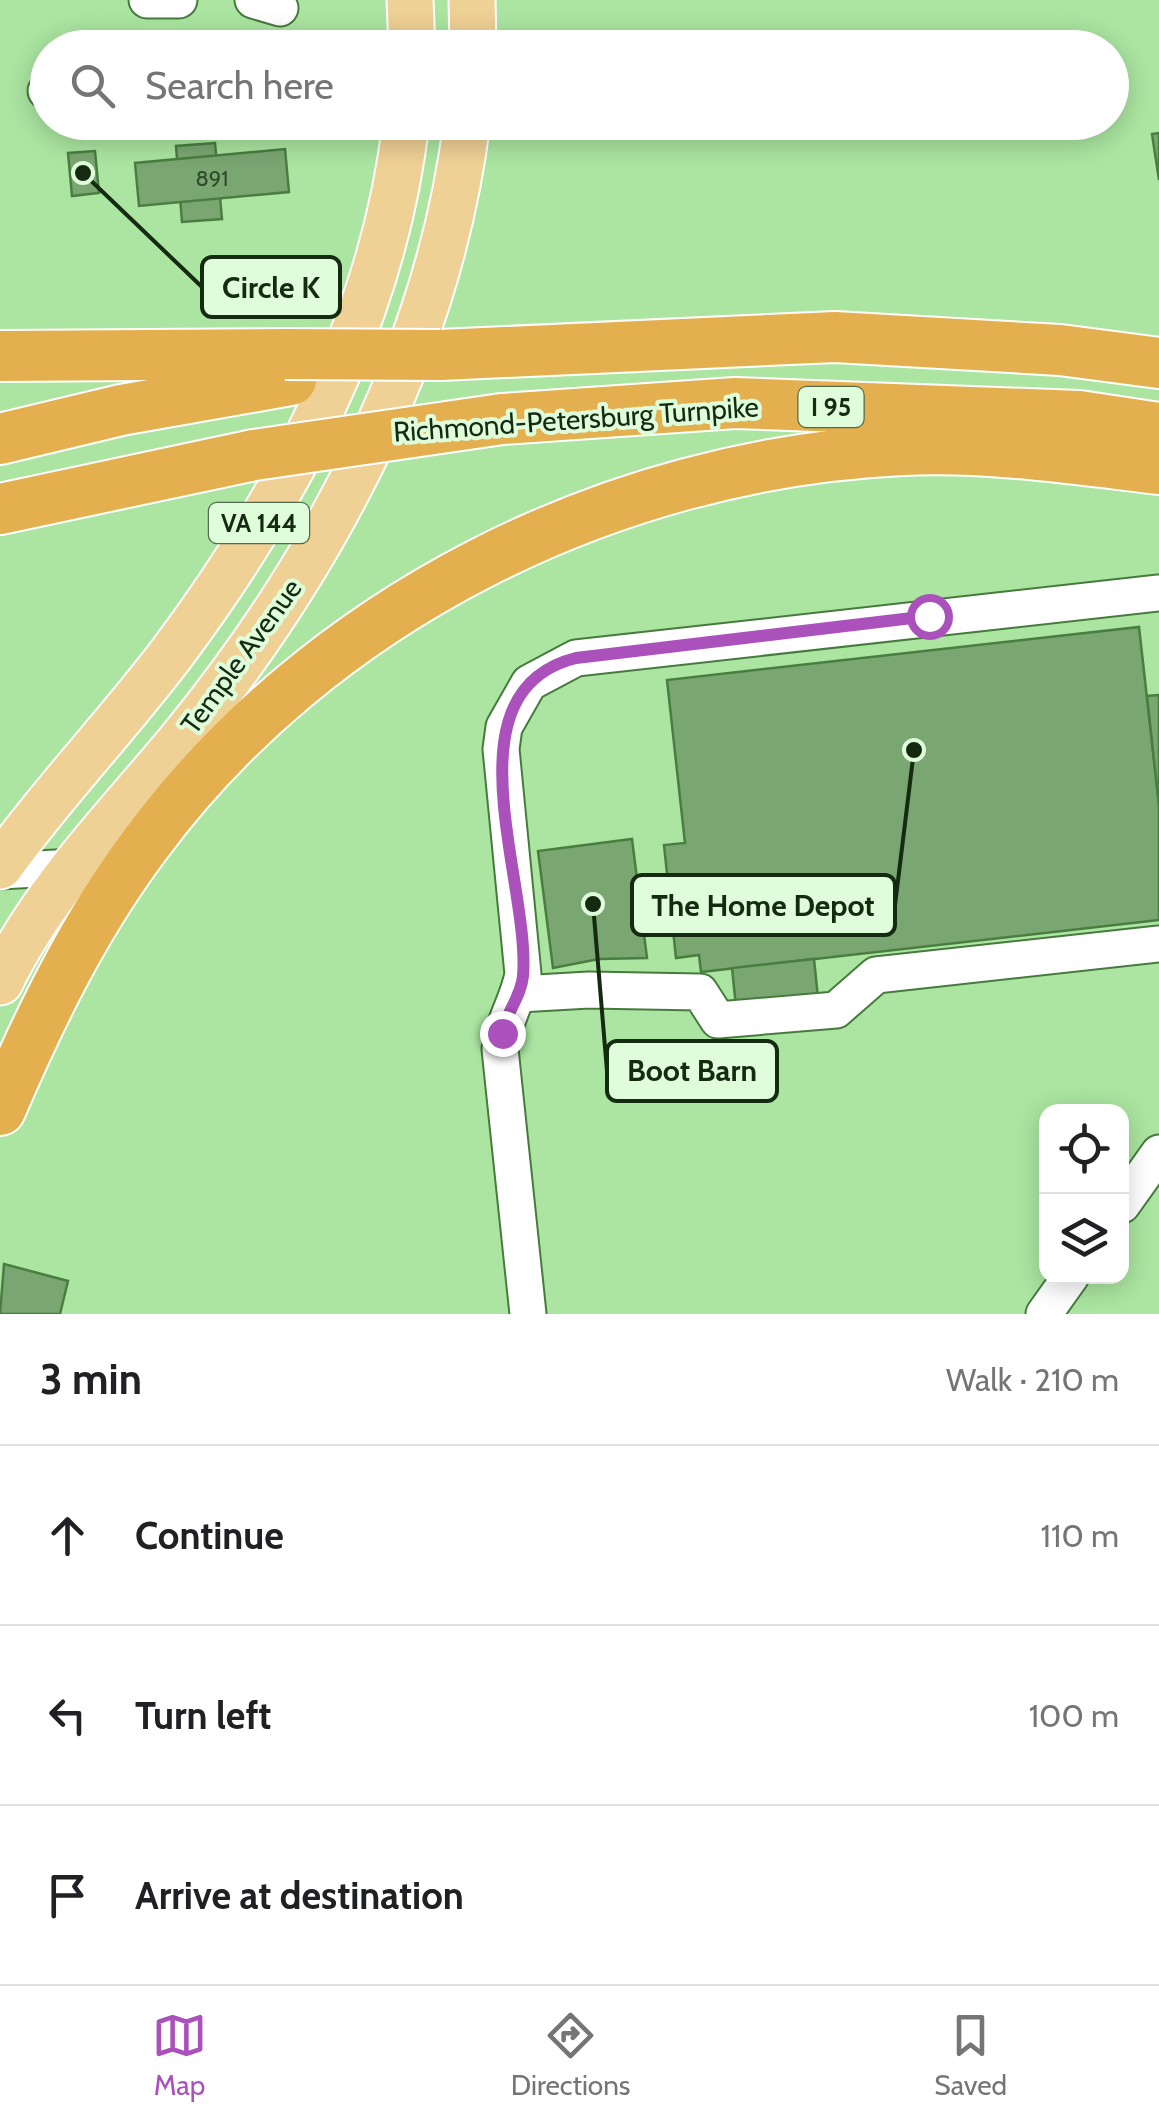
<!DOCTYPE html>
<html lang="en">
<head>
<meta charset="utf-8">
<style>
	body { margin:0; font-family:Cabin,sans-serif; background:#f2f2f2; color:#202124 }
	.controls { position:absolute; right:30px; bottom:30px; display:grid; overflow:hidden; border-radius:20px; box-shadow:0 5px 25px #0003 }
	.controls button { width:90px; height:90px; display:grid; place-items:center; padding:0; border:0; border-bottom:2px solid #e0e0e0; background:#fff; color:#202124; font:50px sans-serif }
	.stop { position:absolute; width:30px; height:30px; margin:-22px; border:8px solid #aa51bc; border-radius:50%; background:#fff }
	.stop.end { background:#aa51bc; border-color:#fff; box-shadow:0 2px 10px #0008 }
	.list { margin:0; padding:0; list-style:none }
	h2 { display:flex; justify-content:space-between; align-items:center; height:130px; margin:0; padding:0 40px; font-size:42px }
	h2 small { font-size:32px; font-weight:400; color:#757577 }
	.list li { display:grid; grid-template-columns:65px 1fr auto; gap:30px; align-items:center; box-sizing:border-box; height:180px; padding:0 40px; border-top:2px solid #e0e0e0 }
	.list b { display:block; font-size:38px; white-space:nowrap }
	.list em { font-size:32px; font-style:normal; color:#757577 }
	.icon { flex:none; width:55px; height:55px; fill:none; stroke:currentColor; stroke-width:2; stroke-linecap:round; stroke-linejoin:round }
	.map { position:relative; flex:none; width:1159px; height:1314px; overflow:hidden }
	.search { position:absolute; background:#fff; box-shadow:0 5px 25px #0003; left:30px; right:30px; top:30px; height:110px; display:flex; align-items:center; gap:25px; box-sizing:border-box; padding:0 35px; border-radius:55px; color:#757577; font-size:38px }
	.sheet { height:670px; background:#fff }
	nav { display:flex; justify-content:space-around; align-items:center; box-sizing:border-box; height:140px; border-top:2px solid #e0e0e0; background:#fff; font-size:28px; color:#757577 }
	nav a { display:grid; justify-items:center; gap:5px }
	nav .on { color:#aa51bc }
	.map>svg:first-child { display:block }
	.building { fill:#7aa672; stroke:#497e40; stroke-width:2.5 }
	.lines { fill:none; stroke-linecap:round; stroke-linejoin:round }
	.minor-casing { stroke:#467b3d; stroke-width:39 }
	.major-casing { stroke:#fff; stroke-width:49 }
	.highway-casing { stroke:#fff; stroke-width:54 }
	.minor { stroke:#fff; stroke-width:35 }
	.major { stroke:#efd095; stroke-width:45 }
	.highway { stroke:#e4b04f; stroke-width:50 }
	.highway-bridge-casing { stroke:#fff; stroke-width:54; stroke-linecap:butt }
	.highway-bridge { stroke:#e4b04f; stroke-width:50 }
	.route { stroke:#aa51bc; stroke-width:12 }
	.labels { text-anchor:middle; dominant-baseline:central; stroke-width:8; stroke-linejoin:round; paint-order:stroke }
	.number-label { font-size:22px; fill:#2e4a29 }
	.shield { fill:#e0fddb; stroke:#526a4e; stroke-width:2.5 }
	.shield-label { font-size:25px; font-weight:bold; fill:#152b11 }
	.street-label { font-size:28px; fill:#152b11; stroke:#e0fddb }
	.leader { fill:none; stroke:#152b11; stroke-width:4 }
	.callout-dot { fill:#152b11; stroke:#e0fddb; stroke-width:4 }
	.callout { fill:#e0fddb; stroke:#152b11; stroke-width:4 }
	.callout-label { font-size:30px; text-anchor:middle; font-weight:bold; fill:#152b11 }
</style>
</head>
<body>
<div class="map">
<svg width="1159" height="1314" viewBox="0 0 1159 1314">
	<rect width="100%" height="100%" fill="#abe5a1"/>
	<g class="building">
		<path d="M1159,133V180L1152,134Z"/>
		<path d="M215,143L222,219L182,222L176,146Z"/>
		<path d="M285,149L289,192L139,206L135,163Z"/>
		<path d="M95,151L99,193L72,196L68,153Z"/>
		<path d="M1139,627L1159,805V920L701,972L699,955L676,958L664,845L685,843L667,680Z"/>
		<path d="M1159,695V805L1147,696Z"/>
		<path d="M632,839L647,958L599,959L553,968L538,851Z"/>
		<path d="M814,959L818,998L736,1007L732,968Z"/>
		<path d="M4,1264L68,1281L60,1314H0Z"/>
	</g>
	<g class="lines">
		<defs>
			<g id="minor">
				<path d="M147,0H179"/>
				<path d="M253,0L280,8"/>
				<path d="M46,91H48"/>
				<path d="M0,871L74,867"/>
				<path d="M519,994L589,990L700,992L718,1020L836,1010L876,975L1159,944"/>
				<path d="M1122,1205L1159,1153"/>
				<path d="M528,1314L500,1049C503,1021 518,1001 523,974L501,749L504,727L529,683L576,658L1159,593"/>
				<path d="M1044,1314L1071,1276"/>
			</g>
			<g id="major">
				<path d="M410,0L412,48"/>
				<path d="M472,0L473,48"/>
				<path d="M0,866C53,792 117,726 172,653C288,498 384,317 406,122"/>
				<path d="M0,982C45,888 121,814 186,734C327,560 439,347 467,122"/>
			</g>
			<g id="highway">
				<path d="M440,355L835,337L1060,350L1159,363"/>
				<path d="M0,356L285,354"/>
				<path d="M502,419L735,403L1079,416L1159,428"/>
				<path d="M0,439L121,410L291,380"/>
				<path d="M0,509L254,455"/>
				<path d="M0,1110C40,1017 83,928 144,846C318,609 612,463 903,450C988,446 1075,459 1159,469"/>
			</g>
		</defs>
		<use href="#minor" class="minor-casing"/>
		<use href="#major" class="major-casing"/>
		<use href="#highway" class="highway-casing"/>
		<use href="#minor" class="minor"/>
		<use href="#major" class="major"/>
		<use href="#highway" class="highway"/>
		<defs>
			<g id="highway-bridge">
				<path d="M285,354L440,355"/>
				<path d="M254,455L502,419"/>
			</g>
		</defs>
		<use href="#highway-bridge" class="highway-bridge-casing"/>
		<use href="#highway-bridge" class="highway-bridge"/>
	</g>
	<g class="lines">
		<path class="route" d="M502,1033C506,1013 521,997 523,976C531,883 444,691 576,658L929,616"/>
	</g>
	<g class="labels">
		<g class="number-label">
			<text x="212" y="178">891</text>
		</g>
		<g class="shield">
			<rect x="798.5" y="387" width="65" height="40" rx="8"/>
			<rect x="209" y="503" width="100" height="40" rx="8"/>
		</g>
		<g class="shield-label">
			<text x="831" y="407">I 95</text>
			<text x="259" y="523">VA 144</text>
		</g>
		<g class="street-label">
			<text transform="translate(576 419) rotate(-4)">Richmond-Petersburg Turnpike</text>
			<text transform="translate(241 656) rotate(-54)">Temple Avenue</text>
		</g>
	</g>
	<path class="leader" d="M83 173L202 287M914 750L895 905M593 904L607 1071"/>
	<g class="callout-dot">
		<circle cx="83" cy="173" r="10"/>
		<circle cx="914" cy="750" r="10"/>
		<circle cx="593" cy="904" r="10"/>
	</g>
	<g class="callout">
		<rect x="202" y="257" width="138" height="60" rx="10"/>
		<rect x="632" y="875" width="263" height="60" rx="10"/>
		<rect x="607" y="1041" width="170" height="60" rx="10"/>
	</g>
	<g class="callout-label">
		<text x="271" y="298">Circle K</text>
		<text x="763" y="916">The Home Depot</text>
		<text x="692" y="1081">Boot Barn</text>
	</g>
</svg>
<div class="controls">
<button><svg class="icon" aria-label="locate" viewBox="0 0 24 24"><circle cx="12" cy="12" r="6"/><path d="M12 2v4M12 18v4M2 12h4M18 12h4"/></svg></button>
<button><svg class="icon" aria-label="layers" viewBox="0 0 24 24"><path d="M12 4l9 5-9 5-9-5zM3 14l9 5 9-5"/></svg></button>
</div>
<div class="stop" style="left:929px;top:616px"></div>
<div class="stop end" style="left:502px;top:1033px"></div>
<div class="search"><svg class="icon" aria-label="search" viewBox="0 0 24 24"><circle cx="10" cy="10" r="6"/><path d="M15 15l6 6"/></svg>Search here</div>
</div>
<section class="sheet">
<h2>3 min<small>Walk · 210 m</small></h2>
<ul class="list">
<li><svg class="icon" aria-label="ahead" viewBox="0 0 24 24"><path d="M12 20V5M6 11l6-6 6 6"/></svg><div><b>Continue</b></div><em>110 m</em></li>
<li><svg class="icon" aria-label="left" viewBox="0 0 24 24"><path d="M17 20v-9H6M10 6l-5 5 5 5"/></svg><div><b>Turn left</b></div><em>100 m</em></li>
<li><svg class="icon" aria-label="arrive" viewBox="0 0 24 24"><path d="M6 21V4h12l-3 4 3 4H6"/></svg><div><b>Arrive at destination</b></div></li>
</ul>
</section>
<nav>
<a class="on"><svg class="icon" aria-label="map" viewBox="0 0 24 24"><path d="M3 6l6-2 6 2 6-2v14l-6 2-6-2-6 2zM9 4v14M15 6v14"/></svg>Map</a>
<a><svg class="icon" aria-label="directions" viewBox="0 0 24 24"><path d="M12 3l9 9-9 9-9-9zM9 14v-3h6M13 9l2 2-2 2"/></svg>Directions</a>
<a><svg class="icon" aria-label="saved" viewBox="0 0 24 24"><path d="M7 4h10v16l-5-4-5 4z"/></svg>Saved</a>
</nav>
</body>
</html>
